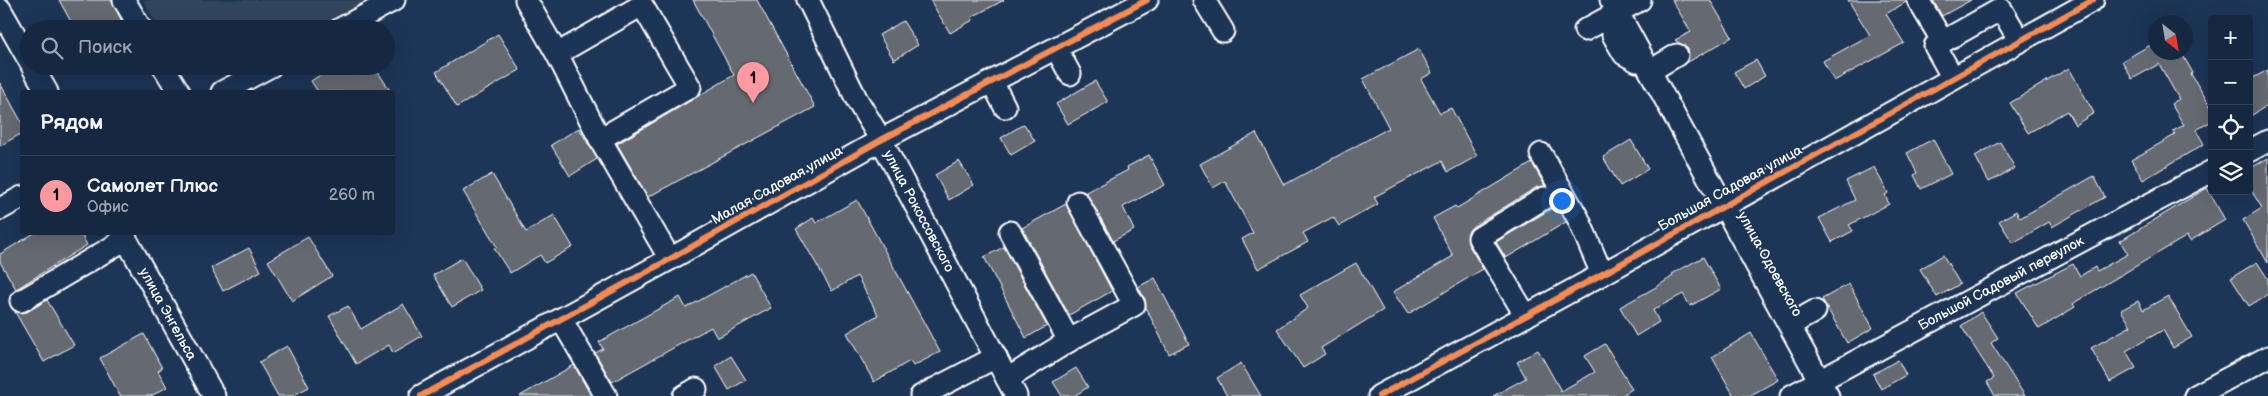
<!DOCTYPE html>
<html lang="ru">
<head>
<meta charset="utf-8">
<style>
	body { margin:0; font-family:"Balsamiq Sans",sans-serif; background:#23344c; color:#f1f3f6 }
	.controls { position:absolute; right:15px; top:15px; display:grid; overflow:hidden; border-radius:5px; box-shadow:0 5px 20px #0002 }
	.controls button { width:45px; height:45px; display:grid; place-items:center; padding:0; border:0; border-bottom:1px solid #35445a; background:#162841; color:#f1f3f6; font:25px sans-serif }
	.compass { position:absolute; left:2148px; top:15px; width:45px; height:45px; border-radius:50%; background:#162841; box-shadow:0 5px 20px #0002; rotate:149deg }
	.you { position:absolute; left:1561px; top:200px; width:18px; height:18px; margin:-12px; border:4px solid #fff; border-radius:50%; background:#1a73e8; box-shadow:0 0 0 8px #1a73e833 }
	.badge { display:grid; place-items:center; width:32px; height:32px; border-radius:50%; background:#ff9aa2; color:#111; font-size:16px; font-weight:700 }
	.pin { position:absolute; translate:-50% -41px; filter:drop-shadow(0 1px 2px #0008) }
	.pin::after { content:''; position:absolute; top:26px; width:18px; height:15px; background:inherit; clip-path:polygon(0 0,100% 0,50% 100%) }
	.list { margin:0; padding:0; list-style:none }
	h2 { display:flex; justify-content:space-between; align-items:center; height:65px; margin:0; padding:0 20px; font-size:21px }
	h2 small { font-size:16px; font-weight:400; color:#9ea6b1 }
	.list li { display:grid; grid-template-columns:32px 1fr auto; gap:15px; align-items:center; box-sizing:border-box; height:80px; padding:0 20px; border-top:1px solid #35445a }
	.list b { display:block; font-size:19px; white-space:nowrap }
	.list p { margin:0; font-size:16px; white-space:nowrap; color:#9ea6b1 }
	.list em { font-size:16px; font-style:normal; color:#9ea6b1 }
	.icon { flex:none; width:28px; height:28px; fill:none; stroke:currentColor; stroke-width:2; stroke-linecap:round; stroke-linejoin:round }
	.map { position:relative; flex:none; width:2268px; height:396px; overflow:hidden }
	.search { position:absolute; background:#162841; box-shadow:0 5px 20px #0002; left:20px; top:20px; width:375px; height:55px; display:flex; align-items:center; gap:12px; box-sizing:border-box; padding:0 18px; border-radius:28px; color:#9ea6b1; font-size:19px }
	.panel { position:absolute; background:#162841; box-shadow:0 5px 20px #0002; left:20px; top:90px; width:375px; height:145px; border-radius:5px }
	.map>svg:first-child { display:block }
	.built { fill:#33455e }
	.building { fill:#656970; stroke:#fff }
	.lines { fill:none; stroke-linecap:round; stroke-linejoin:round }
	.minor-casing { stroke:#fff; stroke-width:25 }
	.minor { stroke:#1d3557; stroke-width:21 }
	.cycleway-casing { stroke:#1d3557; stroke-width:9 }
	.cycleway { stroke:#f68b52; stroke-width:6 }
	.labels { text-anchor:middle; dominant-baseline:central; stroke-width:4; stroke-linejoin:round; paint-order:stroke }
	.street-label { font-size:14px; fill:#fff; stroke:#1d3557 }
</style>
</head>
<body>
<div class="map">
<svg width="2268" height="396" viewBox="0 0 2268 396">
	<rect width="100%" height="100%" fill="#1d3557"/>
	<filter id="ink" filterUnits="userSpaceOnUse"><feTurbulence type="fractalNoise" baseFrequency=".02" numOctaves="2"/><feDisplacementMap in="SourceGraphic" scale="10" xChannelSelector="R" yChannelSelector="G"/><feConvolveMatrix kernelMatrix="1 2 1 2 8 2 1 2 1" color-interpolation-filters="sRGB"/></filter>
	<g filter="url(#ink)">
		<g class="built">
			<path d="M143,0H372L320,29H160Z"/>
			<path d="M222,66H252L229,79Z"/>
		</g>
		<g class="building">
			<path d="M59,0H111L126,29H75Z"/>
			<path d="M693,0H757L815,107L648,197L617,144L734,75Z"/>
			<path d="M930,0H1004L972,17L973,20L950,33Z"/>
			<path d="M1672,0H1710L1732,37L1688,62V49L1675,40L1691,32Z"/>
			<path d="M1848,0H1906V2L1886,14L1904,43L1834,81L1823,61L1870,35Z"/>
			<path d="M1933,0H1971L1942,16Z"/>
			<path d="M903,21L918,45L894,60L879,35Z"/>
			<path d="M498,34L520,70L457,107L436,72Z"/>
			<path d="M2156,42V52H2181L2193,73L2191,74L2212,109V121L2196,130L2204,144L2143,180L2131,160L2175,135L2173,131L2184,125L2171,104L2179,99L2159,64L2132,79L2122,61Z"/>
			<path d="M1419,49L1432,73L1421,79L1440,113L1451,108L1477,156L1448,172L1442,161L1374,197L1378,204L1339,226L1333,217L1303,233L1308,242L1258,269L1242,239L1253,233L1225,181L1213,188L1200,164L1256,133L1284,185L1389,128L1363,79Z"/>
			<path d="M1756,60L1765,76L1744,89L1734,72Z"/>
			<path d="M334,66H374L391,92H318L311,81Z"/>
			<path d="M2069,68L2094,113L2075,125L2067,111L2028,133L2010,103Z"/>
			<path d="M2268,70V105L2249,117V80Z"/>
			<path d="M1095,81L1108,102L1068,124L1056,104Z"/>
			<path d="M0,83L22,123V133L0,146Z"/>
			<path d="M1024,124L1035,141L1011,155L1001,138Z"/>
			<path d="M579,128L597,159L570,176L551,145Z"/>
			<path d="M1933,139L1951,174L1921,189L1914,175L1917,173L1907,153Z"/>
			<path d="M1631,140L1648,169L1620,186L1603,157Z"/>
			<path d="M2000,142L2015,168L1989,182L1975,156Z"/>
			<path d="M1149,155L1165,185L1123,207L1134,230L1113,241L1086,192L1128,170L1127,167Z"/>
			<path d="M2268,158V263L2243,220L2262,208L2249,187V169Z"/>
			<path d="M959,161L974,185L949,200L935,175Z"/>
			<path d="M1532,163L1545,186L1537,187L1472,227L1468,232V244L1483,269L1408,314L1393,292L1453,256L1433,218L1455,206L1457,208Z"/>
			<path d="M1874,167L1888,193L1885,195L1889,204L1849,225L1853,231L1832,242L1819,218L1855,200L1846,181Z"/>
			<path d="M492,174L526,232L554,215L573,247L545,263L540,255L510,273L494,248L497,247L463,191Z"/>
			<path d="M2094,176L2105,197L2052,227L2049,222L2013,243L1999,221L2016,211L2020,218Z"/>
			<path d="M2207,188L2225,220L2190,241L2187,236L2077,301L2073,304L2075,307L2039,329L2017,293L2073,264L2080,276L2095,267L2097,271L2128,254L2120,241Z"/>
			<path d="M857,200L940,352L913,366L910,361L874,382L847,333L878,315L857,276L832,291L796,229L813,218L816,223Z"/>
			<path d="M1555,203L1566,222L1506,258L1496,242L1551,209Z"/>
			<path d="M1066,204L1112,291L1069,315L1022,228Z"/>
			<path d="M36,232H80L87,245L16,289L0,262V254Z"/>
			<path d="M308,237L332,276L292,301L268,261Z"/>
			<path d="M1004,247L1047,326L1026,338L984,257Z"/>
			<path d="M249,248L261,271L223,291L211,268Z"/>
			<path d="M1943,255L1960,284L1937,297L1920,269Z"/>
			<path d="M1703,257L1721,289L1690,306L1683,294L1653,310L1659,322L1636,336L1620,307L1658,286L1673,276L1672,274Z"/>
			<path d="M462,258L481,290L452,307L433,275Z"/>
			<path d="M2257,262L2268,279V294L2249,306L2231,278Z"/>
			<path d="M1356,263L1383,310L1321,348L1325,354L1303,368L1277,329L1308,308L1300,295Z"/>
			<path d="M751,272L771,308L717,338L711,327L612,382L595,353L603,349L599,342L680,297L686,308Z"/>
			<path d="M1155,278L1189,344L1169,354L1146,308L1145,299L1138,287Z"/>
			<path d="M1849,284L1873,328L1847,343L1822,299Z"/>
			<path d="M2168,296L2192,337L2173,348L2163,330L2126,351L2136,368L2110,382L2091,348L2131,326L2121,310L2138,301L2143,310Z"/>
			<path d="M47,300L74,345L44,362L15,312H27Z"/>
			<path d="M403,304L422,336L393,353L389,345L356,364L329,316L348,306L361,329Z"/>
			<path d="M1981,312L1998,338L1991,343L2025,396H1995L1987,382L1994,378L1961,326Z"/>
			<path d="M1751,333L1778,380L1749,396H1734L1712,357Z"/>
			<path d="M144,334L162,368L158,371L167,387L151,396H120L100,358Z"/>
			<path d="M1605,344L1632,389L1621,396H1493L1526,378L1517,362L1538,350L1561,391L1595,372L1585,356Z"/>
			<path d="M287,346L309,387L292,396H278L259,362Z"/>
			<path d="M731,356L746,380L729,390L715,366Z"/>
			<path d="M1898,360L1906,375L1881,389L1873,374Z"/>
			<path d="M1241,363L1261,396H1227L1217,378Z"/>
			<path d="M574,365L590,394L587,396H520Z"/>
			<path d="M1076,368L1088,387L1074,396H1062L1053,382Z"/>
		</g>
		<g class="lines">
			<defs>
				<g id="minor">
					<path d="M124,0L141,29"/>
					<path d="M526,0L557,54L642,5L690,87L600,139L670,259"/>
					<path d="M808,0L857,100L881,140L1016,396"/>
					<path d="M1204,0L1223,31"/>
					<path d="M1611,0L1828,396"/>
					<path d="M1918,0L1943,42"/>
					<path d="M0,9L29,60"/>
					<path d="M1620,15L1613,35L1624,54L1637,61"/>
					<path d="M340,29L394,0"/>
					<path d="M1585,30L1640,0"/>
					<path d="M1056,48L1070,74"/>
					<path d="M557,54L600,139"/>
					<path d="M32,66L47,92"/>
					<path d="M163,66L179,92"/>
					<path d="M1650,71L1677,55"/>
					<path d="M1953,78L1935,46L2001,9L2020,41"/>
					<path d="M992,82L1005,107"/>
					<path d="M222,92L271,66"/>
					<path d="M2249,151L2268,141"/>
					<path d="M1541,154L1578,218L1602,274"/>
					<path d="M0,209L22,197"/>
					<path d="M122,232L214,396"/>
					<path d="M1010,232L1069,341"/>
					<path d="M21,301L126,239"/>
					<path d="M1526,316L1479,238L1544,198"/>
					<path d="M561,319L606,396"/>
					<path d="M1790,325L1815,311"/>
					<path d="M1007,379L1077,336L1134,305L1078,202"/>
					<path d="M421,396L670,259L881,140L1147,0"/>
					<path d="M684,396L696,389"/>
					<path d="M921,396L996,357"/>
					<path d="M1379,396L1617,266L2093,0"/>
					<path d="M1791,396L2212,171"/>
					<path d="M2195,396L2268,357"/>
				</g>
			</defs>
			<use href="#minor" class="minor-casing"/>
			<use href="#minor" class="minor"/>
			<defs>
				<g id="cycleway">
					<path d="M421,396L670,259L881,140L1147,0"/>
					<path d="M1379,396L1617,266L2093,0"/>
				</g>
			</defs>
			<use href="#cycleway" class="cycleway-casing"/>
			<use href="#cycleway" class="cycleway"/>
		</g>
	</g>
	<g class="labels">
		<g class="street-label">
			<text transform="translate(777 185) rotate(-29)">Малая Садовая улица</text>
			<text transform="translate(1730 188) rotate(-29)">Большая Садовая улица</text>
			<text transform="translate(919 211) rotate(62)">улица Рокоссовского</text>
			<text transform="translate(1770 264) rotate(61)">улица Одоевского</text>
			<text transform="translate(2001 283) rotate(-28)">Большой Садовый переулок</text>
			<text transform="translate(168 314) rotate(61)">улица Энгельса</text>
		</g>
	</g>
</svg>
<div class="controls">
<button>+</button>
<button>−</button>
<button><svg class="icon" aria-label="locate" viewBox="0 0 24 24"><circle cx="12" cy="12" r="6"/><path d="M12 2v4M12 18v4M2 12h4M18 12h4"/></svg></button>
<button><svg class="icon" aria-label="layers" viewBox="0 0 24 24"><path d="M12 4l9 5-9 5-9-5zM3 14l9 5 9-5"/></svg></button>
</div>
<svg class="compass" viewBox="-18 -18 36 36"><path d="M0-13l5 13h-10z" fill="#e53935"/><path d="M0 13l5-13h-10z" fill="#9ea6b1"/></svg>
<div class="you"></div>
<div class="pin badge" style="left:753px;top:103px">1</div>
<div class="search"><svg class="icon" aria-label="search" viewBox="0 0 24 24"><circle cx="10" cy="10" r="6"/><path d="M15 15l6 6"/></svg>Поиск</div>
<section class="panel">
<h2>Рядом<small></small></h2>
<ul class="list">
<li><span class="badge">1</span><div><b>Самолет Плюс</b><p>Офис</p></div><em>260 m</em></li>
</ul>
</section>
</div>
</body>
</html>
